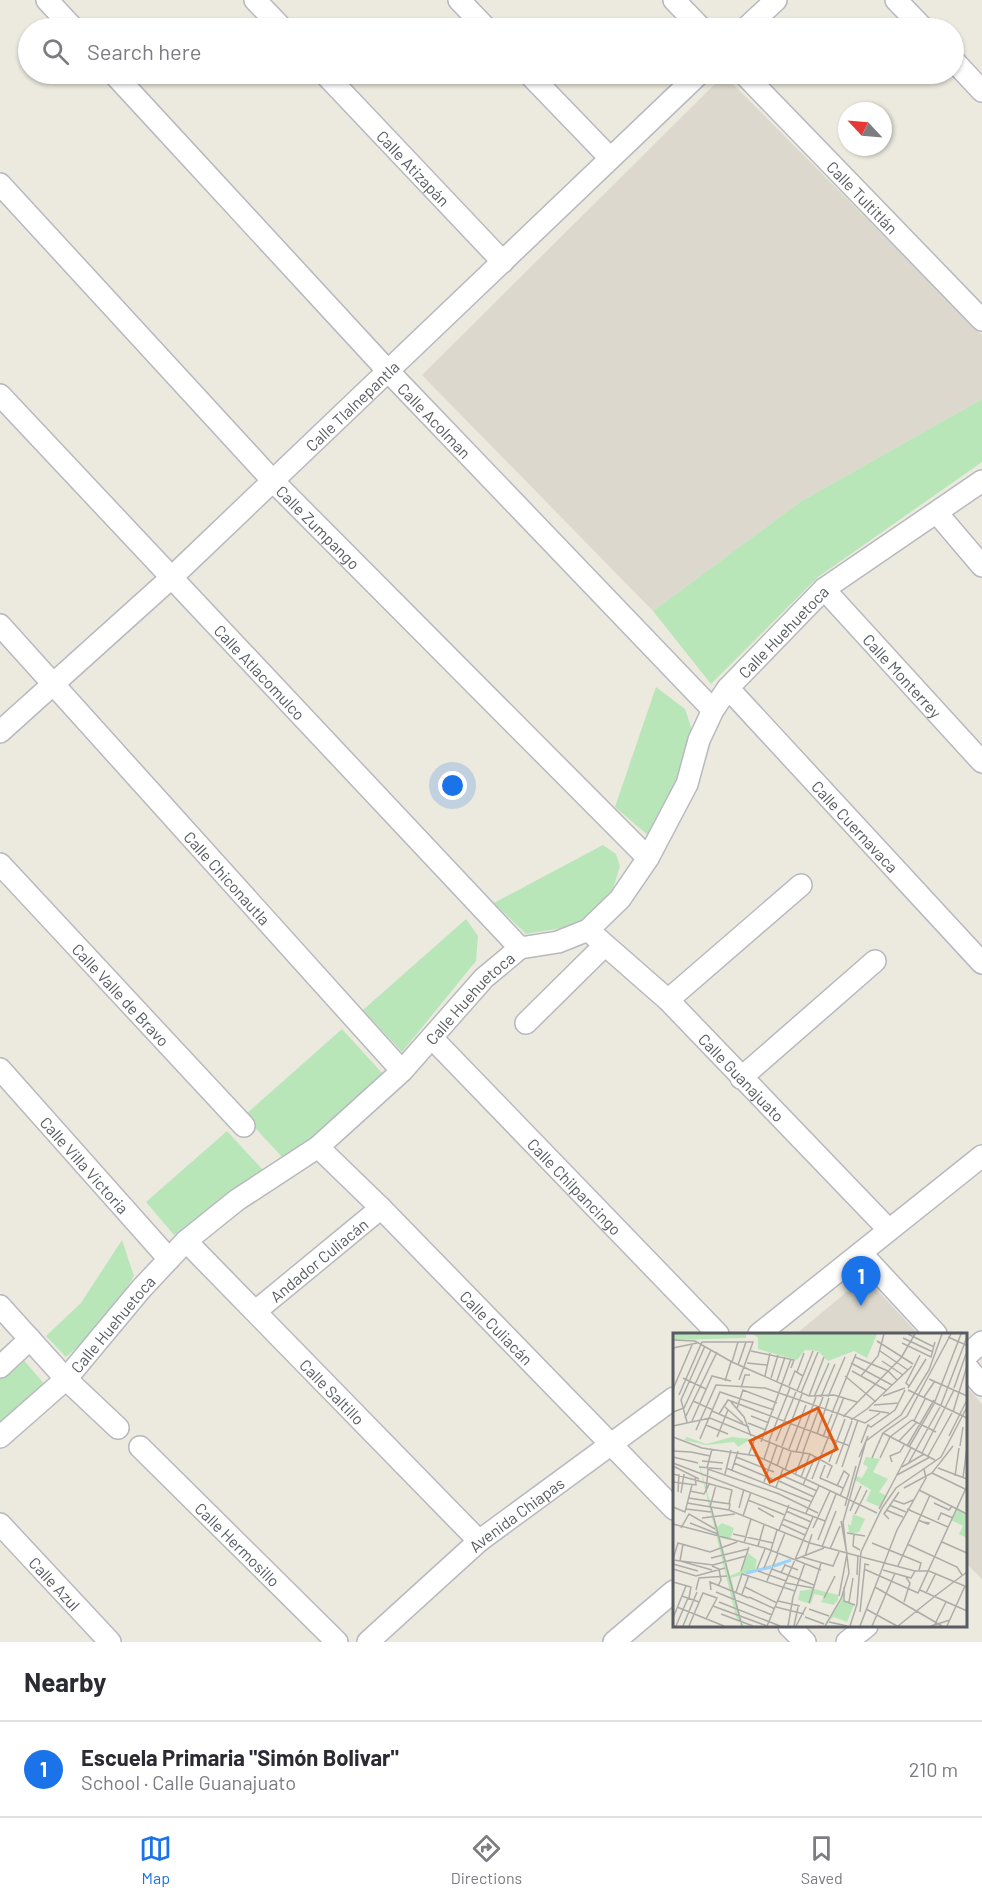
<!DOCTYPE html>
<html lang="en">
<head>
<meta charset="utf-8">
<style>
	body { margin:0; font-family:Barlow,sans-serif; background:#f7f7f7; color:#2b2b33 }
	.compass { position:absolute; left:838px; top:102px; width:54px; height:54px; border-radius:50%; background:#fff; box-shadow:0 2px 4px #0004; rotate:296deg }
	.you { position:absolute; left:453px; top:786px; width:21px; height:21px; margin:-15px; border:4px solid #fff; border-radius:50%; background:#1a73e8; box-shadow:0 0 0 9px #1a73e833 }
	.badge { display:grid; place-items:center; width:39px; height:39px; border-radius:50%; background:#1a73e8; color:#fff; font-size:20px; font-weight:700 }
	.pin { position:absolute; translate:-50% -50px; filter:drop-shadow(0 2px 3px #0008) }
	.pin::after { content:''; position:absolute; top:32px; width:21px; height:18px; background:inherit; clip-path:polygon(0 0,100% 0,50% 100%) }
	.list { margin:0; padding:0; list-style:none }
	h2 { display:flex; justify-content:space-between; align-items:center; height:78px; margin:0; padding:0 24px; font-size:26px }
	h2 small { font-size:20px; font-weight:400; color:#7c7c81 }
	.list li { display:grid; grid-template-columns:39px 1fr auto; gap:18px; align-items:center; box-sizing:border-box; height:96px; padding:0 24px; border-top:2px solid #e1e1e2 }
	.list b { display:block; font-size:22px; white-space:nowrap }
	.list p { margin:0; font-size:20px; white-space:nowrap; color:#7c7c81 }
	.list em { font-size:20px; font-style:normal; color:#7c7c81 }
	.icon { flex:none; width:33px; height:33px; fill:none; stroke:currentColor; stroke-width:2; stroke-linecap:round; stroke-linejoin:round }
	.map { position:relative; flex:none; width:982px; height:1642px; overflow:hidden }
	.search { position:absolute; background:#fff; box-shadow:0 2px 4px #0004; left:18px; right:18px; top:18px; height:66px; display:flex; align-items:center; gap:15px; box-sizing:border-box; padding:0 21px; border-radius:33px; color:#7c7c81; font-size:22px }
	.sheet { height:174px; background:#fff }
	nav { display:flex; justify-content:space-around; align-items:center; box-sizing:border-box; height:84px; border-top:2px solid #e1e1e2; background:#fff; font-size:16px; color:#7c7c81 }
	nav a { display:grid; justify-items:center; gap:3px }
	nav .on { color:#1a73e8 }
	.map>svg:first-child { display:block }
	.education { fill:#dcd8cd }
	.green { fill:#b9e6b9 }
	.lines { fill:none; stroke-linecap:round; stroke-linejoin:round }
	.minor-casing { stroke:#b7b9bf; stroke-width:24 }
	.minor { stroke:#fff; stroke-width:21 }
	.labels { text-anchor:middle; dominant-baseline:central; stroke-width:5; stroke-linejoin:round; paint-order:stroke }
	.street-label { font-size:16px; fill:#585b61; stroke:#fff }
	.inset-river { fill:none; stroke:#9bd2ff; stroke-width:3 }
	.inset-road { fill:none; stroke:#adaca8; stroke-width:1.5 }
	.view { fill:#e15910; fill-opacity:0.15; stroke:#e15910; stroke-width:3 }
	.inset-edge { fill:none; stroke:#585b61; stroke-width:3 }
</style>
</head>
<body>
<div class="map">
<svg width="982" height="1642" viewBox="0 0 982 1642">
	<rect width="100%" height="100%" fill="#ece9de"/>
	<g class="education">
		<path d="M724,75L982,335V399L800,502L653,611L422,375Z"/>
		<path d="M865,1277L918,1334H796Z"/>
		<path d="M966,1386L982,1404V1579L966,1563Z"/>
	</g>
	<g class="green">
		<path d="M982,399V462L818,577L711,684L653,611L800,502Z"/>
		<path d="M656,687L685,709L694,736L669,804L650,837L615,807Z"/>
		<path d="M603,845L616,854L620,866L613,889L580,925L526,934L494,903Z"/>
		<path d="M466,919L478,936L476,961L402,1052L363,1010Z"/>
		<path d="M342,1029L383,1074L322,1131L283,1158L244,1116Z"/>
		<path d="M227,1131L263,1170L174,1235L146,1202Z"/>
		<path d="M122,1240L134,1276L106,1321L66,1357L46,1336L81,1303Z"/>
		<path d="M22,1358L46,1386L0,1425V1379Z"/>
	</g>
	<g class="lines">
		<defs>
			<g id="minor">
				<path d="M47,0L73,28"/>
				<path d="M255,0L282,28"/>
				<path d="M459,0L486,28"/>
				<path d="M674,0L701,28"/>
				<path d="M896,0L923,28"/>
				<path d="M746,28L776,0"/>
				<path d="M954,61L982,91"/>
				<path id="s1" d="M114,74L388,371L713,710"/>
				<path id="s2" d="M325,74L503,262"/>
				<path d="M529,74L610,158"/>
				<path id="s3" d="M744,74L982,320"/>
				<path id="s4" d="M0,184L273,481L648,858"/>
				<path id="s5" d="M0,395L520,948"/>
				<path d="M937,513L982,566"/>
				<path id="s6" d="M824,589L982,762"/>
				<path id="s7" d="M0,625L402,1071"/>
				<path id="s8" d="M728,688L982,963"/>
				<path id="s9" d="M0,732L171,578L699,74"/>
				<path id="s10" d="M0,864L244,1126"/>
				<path id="s11" d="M588,930L668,1000L889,1230"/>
				<path d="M668,1000L801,885"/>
				<path d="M526,1023L604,946"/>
				<path id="s12" d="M432,1038L718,1334"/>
				<path id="s13" d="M0,1069L169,1259"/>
				<path d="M741,1078L875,961"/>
				<path id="s14" d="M318,1147L381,1208L674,1509"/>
				<path id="s15" d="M186,1241L479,1541"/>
				<path d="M861,1253L936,1334"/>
				<path d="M0,1306L66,1379L118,1428"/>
				<path id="s16" d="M256,1311L381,1208"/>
				<path d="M759,1334L982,1156"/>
				<path d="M966,1356L982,1342"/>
				<path d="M966,1366L982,1385"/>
				<path d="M0,1367L30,1339"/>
				<path id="s17" d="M0,1437L66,1379L141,1289L186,1241L237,1200L318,1147L402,1071L484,978L520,948L558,942L588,930L620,899L648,858L687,784L699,740L713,710L728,688L824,589L982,481"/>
				<path id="s18" d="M140,1447L337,1642"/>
				<path id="s19" d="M0,1524L110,1642"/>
				<path d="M789,1626L805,1642"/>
				<path id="s20" d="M368,1642L479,1541L674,1398"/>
				<path d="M614,1642L674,1591"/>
				<path d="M847,1642L867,1626"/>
			</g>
		</defs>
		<use href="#minor" class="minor-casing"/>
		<use href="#minor" class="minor"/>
	</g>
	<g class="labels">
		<g class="street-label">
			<text stroke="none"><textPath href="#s2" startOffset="129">Calle Atizapán</textPath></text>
			<text stroke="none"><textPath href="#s3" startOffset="171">Calle Tultitlán</textPath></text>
			<text stroke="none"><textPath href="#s9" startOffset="480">Calle Tlalnepantla</textPath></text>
			<text stroke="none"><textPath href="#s1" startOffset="472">Calle Acolman</textPath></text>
			<text stroke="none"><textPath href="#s4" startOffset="468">Calle Zumpango</textPath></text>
			<text stroke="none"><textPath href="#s17" startOffset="1150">Calle Huehuetoca</textPath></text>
			<text stroke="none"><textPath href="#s5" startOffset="380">Calle Atlacomulco</textPath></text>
			<text stroke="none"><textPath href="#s6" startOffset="117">Calle Monterrey</textPath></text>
			<text stroke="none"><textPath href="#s8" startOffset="188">Calle Cuernavaca</textPath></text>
			<text stroke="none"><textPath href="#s7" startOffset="340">Calle Chiconautla</textPath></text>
			<text stroke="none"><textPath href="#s10" startOffset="178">Calle Valle de Bravo</textPath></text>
			<text stroke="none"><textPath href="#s17" startOffset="646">Calle Huehuetoca</textPath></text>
			<text stroke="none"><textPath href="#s11" startOffset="213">Calle Guanajuato</textPath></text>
			<text stroke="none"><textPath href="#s13" startOffset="128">Calle Villa Victoria</textPath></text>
			<text stroke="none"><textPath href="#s12" startOffset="206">Calle Chilpancingo</textPath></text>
			<text stroke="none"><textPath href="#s16" startOffset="81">Andador Culiacán</textPath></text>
			<text stroke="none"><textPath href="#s17" startOffset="160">Calle Huehuetoca</textPath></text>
			<text stroke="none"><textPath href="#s14" startOffset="254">Calle Culiacán</textPath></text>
			<text stroke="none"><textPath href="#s15" startOffset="210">Calle Saltillo</textPath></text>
			<text stroke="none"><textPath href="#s20" startOffset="196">Avenida Chiapas</textPath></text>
			<text stroke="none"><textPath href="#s18" startOffset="138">Calle Hermosillo</textPath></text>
			<text stroke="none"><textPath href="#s19" startOffset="81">Calle Azul</textPath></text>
		</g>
	</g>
	<g transform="translate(673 1333)">
		<rect width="294" height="294" fill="#ece9de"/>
		<path d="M0,1H73V5L0,7ZM80,1H204L194,25L181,18L155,28L145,18L132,17L124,27L85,16V5ZM14,104L33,111L59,104L78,106L65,114L61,109L33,112L11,107ZM24,123L44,194L49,190L61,195L57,207L47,205L57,243L68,238L75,220L84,227L82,237L117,226L119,227L58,245L70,293L63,284ZM193,124L207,126L200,139L215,146L206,159L214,163L207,174L193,168L198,157L182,147L183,143L189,145L195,134L190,131ZM284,175L294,181V205L286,201L290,193L278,187ZM180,181L192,186L186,199L176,201L175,191L178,192ZM141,256L165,262V267L161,272L148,269L151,263L141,261L138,271L125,267L127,258ZM169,259L170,267L181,272L174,289L161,284L156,287L169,267Z" fill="#b9e6b9"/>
		<path class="inset-river" d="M101,233L118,227M73,240L98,234"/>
		<path class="inset-road" d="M235,1L261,14M275,4L293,12M230,5L260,19M0,7L22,8L59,29L136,63L161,62L184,69M204,8L240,31M229,10L258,24L262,9M0,15L24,10M78,18L121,27L118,35M207,18L235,37M182,24L215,38L224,47M209,28L230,42M59,29L65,9M74,30L94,32M178,30L219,52M65,32L73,9M179,38L213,57M124,39L131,20M92,43L97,20M172,43L203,69M188,43L205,23L211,1M10,45L33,56M98,45L105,22M256,46L294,63M52,48L58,29M104,48L112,24M116,53L122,38L130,43M236,53L233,50L247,22M68,55L72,42H77M235,55L253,26M281,55L293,21M0,56L19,12M235,57L294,85M124,58L140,18M128,60L145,19M6,62L29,9H80L66,47M136,63L151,24M210,63L232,55M141,64L156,30M148,64L162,31M155,64L172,24M251,64L262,48M20,68L40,77M58,69L71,84L78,103M201,72L226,70M268,72L294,4M52,74L70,90M64,75L70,57L104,70M196,77L216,80M39,78L76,94M0,79L11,75L38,17M280,79L294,33M159,80L183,21M46,81L55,67L177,113M78,83L96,90M170,84L228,25L242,1M12,85L44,19M178,87L194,76L239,33M239,87L263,99M19,88L39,43L58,48M241,88L252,66M14,89L8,67L32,13M75,90L93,97M33,92L55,101M0,93L37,85L118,118L137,121L159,133L154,145M23,97L43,52L92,55L192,90L207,80M210,100L262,127M144,101L156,65M276,103L294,67M0,104L29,115L84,123L204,180M44,104L55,77M150,104L159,81M27,106L47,59L101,77M96,108L117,55M103,108L123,59M226,108L243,90M88,109L118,26M188,110L195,92L198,94L222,77L232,57M109,113L129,61M234,113L261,67M287,113L290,94M236,114L261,71L288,1M116,116L133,72M0,118L18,119M18,119L37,123M123,119L143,64M130,119L150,64M249,120L281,57M76,121L83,103M255,123L279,80M0,124L25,130M63,124L101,139M186,124L195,103M199,125L210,100L234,83L278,1M207,125L217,104L239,87M91,126L97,108M29,128L50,130M156,129L172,86M219,129L217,123L227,119L231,112M236,129L267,74M0,130L152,188M61,130L99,146M163,131L179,88M152,132L147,145L170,155M0,133L26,146M104,133L110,115M26,134L49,136M169,134L185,87M229,134L251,121M34,135L39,116M53,135L139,169M265,135L294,146M59,137L65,118M112,137L118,119M259,140L292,156M0,141L59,157L56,171M52,141L58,117M108,142L144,158M122,142L131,119M224,142L257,124M282,143L286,115M128,144L137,121M290,145L294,114M139,146L171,64M106,148L141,164M0,149L23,152L22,144M91,149L104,112M130,152L142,124M164,153L171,138L176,142L167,163M103,154L110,136M231,155L259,140L280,113M246,157L294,181M17,158L31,161L37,150M5,159L6,141M33,159L35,136L106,161L145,180M8,160L11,141M15,165L57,171L56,177M75,167L112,182M220,167L231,171L240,167M14,170L56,177L137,210L185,223M261,170L276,177L279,173M216,172L233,179M172,173L183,133M0,174L12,179L19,152M37,174L43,152M38,174L69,293M66,175L71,156M85,175L101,184M13,176L38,179M206,176L238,115M234,176L275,194M213,177L230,184M113,178L138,189M177,178L188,153M133,180L146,153M182,181L194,157M70,183L78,159M29,185L62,181M110,186L135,196M216,186L211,181L226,159M245,187L255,191L256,190L250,189M265,187L268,180L280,185M17,190L45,201M0,191L92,215L148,237M108,191L132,202M8,195L16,181L42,196M140,195L157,158M106,197L116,172M174,200L192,203M60,201L100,210M181,201L180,213L187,217M145,207L163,161M269,209L294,220M71,210L78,186M199,210L248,230L246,237M10,211L7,228L39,237M234,211L284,234L289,242M85,213L91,192M149,214L163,178M157,216L167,193M98,217L104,197M104,220L112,200M132,223L139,201M185,223L242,238H256L294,254M129,224L160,233L166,219M38,225L75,216M0,226L5,210L37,219L64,209M123,226L151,215M0,227L40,232L73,223M0,231L25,238M39,233L46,236L48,247L45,253M225,233L257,162M91,235L98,218M0,236L23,243L52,235M84,236L92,216M99,236L141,252M191,236L245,260L294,153M210,237L238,245L242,238M68,238L76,214M85,238L113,248M108,240L112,232L125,237M184,242L185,222M94,248L105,220M0,249L18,254L16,265M113,250L140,255M72,254L104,270M171,254V268L182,272M202,254L269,293M23,257L26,245L54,243M38,257L37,249L76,265M247,257L294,278M43,259L99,282M63,259L69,241L122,258M253,260L263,240M69,261L76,242M9,263L26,269M166,263L174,221L168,188M262,263L294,239M76,264L102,276M151,265L162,243M105,268L127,273M46,269L107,293M176,269L180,245M231,269L237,250L233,244M136,270L148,230M40,273L94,293M4,274L51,293M103,274L131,281M136,276L156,283M193,276L224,293M187,279L192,231L196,232M48,281L80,293M132,284L151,291M0,285L13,253M156,289L174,293M3,293L15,265M10,293L24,259M16,293L30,260L44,265L33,286M94,293L140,184M115,293L120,264L132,230M121,293L125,274M123,293L133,274M152,293L168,266L176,240L170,189L193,108L228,82L256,37L269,1M177,293L184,271L188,219L209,175L223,155L268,124L294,74M187,293L224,197L253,145L251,136M199,293L222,240M225,293L261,264M258,293L277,287M261,293L273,269M274,293L292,253"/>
		<path class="view" d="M145,75L164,116L97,149L77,108Z"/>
		<rect width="294" height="294" class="inset-edge"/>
	</g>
</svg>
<svg class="compass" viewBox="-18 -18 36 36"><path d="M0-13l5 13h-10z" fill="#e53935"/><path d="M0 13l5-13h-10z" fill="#7c7c81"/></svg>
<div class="you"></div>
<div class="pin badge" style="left:861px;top:1306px">1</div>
<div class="search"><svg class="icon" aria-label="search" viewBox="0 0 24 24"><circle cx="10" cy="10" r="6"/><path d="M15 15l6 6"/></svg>Search here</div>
</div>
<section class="sheet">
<h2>Nearby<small></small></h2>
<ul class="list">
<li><span class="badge">1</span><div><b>Escuela Primaria &quot;Simón Bolivar&quot;</b><p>School · Calle Guanajuato</p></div><em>210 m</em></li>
</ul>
</section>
<nav>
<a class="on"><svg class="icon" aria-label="map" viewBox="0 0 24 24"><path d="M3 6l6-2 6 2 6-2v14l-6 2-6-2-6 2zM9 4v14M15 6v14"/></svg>Map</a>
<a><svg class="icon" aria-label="directions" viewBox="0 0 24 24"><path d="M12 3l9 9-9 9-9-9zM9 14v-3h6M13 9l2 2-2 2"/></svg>Directions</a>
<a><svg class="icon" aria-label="saved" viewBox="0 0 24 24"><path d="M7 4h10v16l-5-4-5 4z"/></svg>Saved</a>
</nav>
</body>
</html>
